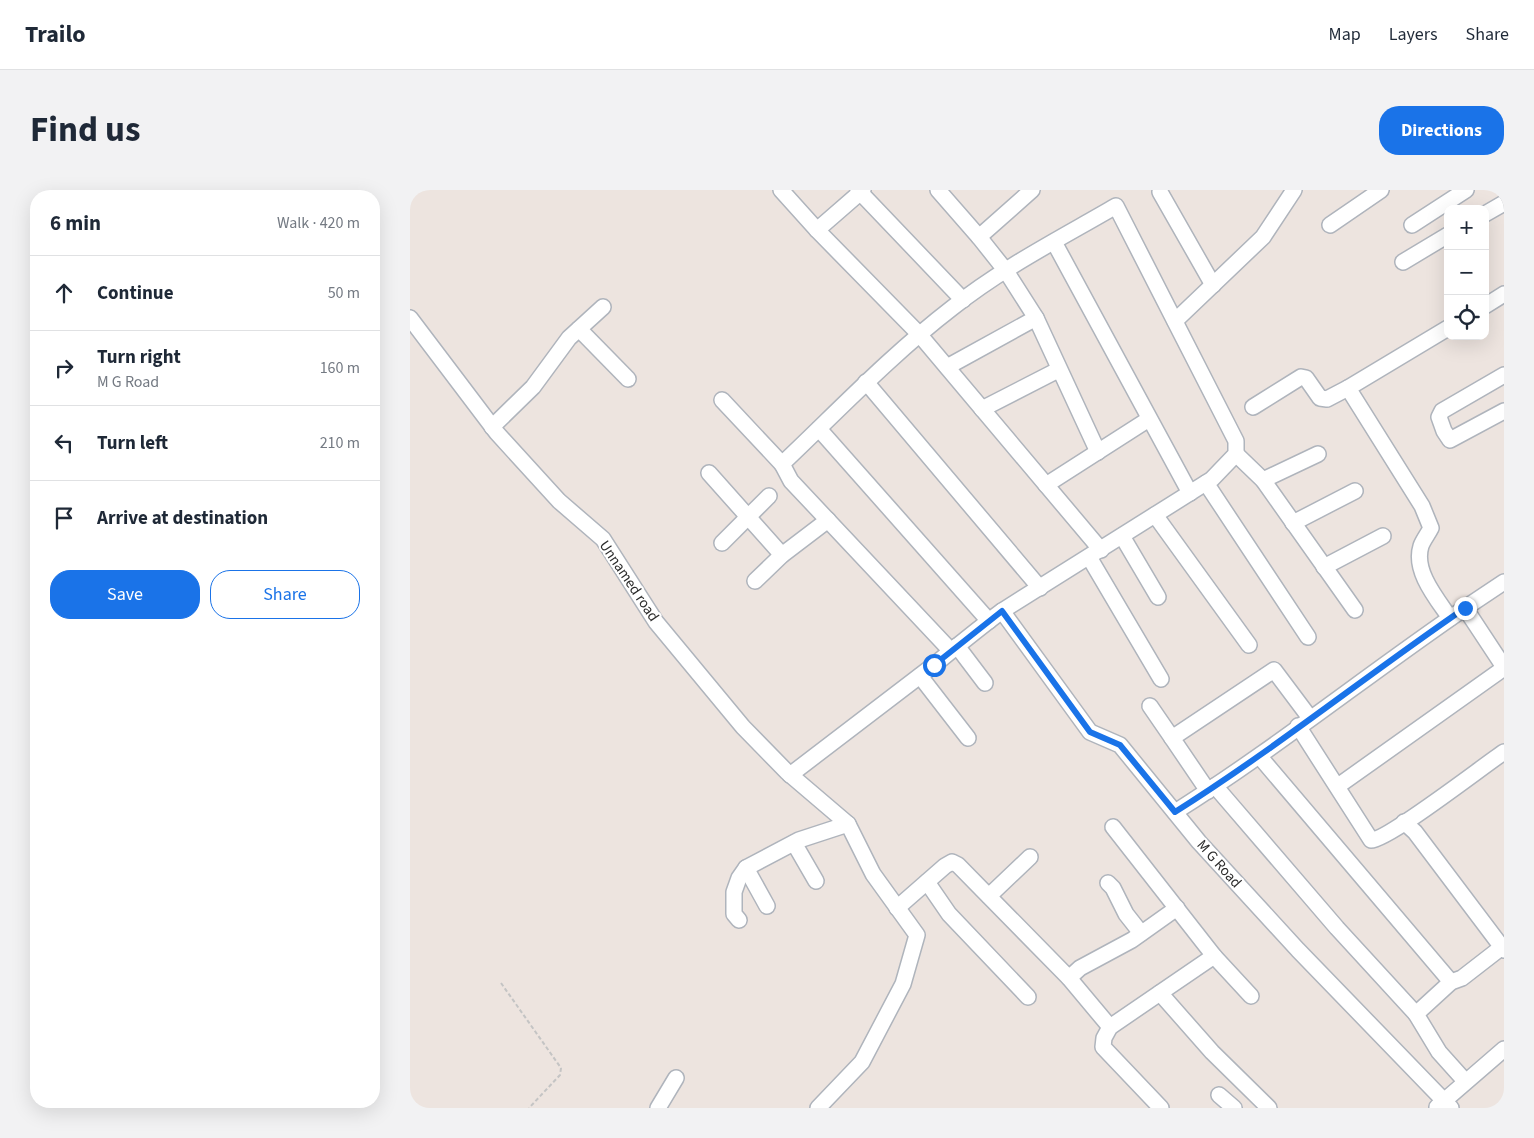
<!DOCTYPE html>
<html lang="en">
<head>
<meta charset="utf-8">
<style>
	body { margin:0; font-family:"Source Sans 3",sans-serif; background:#f2f2f3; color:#1f2937 }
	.controls { position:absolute; right:15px; top:15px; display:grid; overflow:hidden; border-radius:10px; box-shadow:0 5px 20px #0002 }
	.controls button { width:45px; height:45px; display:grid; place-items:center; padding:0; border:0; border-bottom:1px solid #e0e1e3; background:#fff; color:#1f2937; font:25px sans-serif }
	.stop { position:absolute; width:15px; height:15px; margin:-11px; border:4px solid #1a73e8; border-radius:50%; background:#fff }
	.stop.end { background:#1a73e8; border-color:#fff; box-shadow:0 1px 5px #0008 }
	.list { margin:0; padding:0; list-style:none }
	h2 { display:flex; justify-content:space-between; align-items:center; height:65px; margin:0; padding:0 20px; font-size:21px }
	h2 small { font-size:16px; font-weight:400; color:#747a83 }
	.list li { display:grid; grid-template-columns:32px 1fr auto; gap:15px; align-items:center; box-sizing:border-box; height:75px; padding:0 20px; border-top:1px solid #e0e1e3 }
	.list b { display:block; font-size:19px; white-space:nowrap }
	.list p { margin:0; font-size:16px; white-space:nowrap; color:#747a83 }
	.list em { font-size:16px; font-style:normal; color:#747a83 }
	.actions { display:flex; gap:10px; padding:15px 20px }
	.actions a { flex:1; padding:11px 0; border:1px solid #1a73e8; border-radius:20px; text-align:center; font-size:18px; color:#1a73e8 }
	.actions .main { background:#1a73e8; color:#fff }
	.icon { flex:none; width:28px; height:28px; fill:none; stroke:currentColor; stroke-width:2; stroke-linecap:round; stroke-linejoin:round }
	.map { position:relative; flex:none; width:1094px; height:918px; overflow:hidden; border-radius:20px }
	header { display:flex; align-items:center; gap:30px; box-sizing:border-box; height:70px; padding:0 25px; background:#fff; border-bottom:1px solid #e0e1e3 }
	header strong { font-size:24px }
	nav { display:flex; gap:28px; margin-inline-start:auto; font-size:18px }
	.intro { display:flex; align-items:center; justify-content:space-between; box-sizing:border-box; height:120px; padding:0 30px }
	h1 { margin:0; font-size:35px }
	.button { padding:12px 22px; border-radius:20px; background:#1a73e8; color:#fff; font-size:18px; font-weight:700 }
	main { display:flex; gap:30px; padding:0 30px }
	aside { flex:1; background:#fff; border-radius:20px; box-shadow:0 5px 20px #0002 }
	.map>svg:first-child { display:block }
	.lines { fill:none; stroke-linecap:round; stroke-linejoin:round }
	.minor-casing { stroke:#afb4bc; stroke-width:18 }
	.path { stroke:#c4c4c4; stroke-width:2; stroke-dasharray:4 2.5; stroke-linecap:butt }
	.minor { stroke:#fff; stroke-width:15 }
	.route { stroke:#1a73e8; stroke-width:6 }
	.labels { text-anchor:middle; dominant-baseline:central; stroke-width:4; stroke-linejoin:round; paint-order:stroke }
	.street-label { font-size:15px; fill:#2c2c2c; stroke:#fff }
</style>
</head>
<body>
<header>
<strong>Trailo</strong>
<nav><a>Map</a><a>Layers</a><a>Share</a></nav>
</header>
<div class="intro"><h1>Find us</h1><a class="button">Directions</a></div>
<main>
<aside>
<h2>6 min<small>Walk · 420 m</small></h2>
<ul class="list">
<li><svg class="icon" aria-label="ahead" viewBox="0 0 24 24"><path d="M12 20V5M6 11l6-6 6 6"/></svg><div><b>Continue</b></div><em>50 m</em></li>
<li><svg class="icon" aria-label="right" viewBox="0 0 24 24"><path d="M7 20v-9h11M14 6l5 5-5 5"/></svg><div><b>Turn right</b><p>M G Road</p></div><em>160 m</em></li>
<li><svg class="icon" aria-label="left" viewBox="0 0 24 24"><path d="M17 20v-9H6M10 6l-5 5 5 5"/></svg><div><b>Turn left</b></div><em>210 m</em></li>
<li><svg class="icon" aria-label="arrive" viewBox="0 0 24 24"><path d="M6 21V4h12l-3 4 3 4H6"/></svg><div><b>Arrive at destination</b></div></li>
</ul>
<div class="actions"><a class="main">Save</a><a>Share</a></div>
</aside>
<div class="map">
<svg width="1094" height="918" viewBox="0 0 1094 918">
	<rect width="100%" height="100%" fill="#ede4df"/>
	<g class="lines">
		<defs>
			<g id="minor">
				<path d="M371,0L407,40L509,144L691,360"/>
				<path d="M448,0L553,110"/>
				<path d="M528,0L569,47L622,0"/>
				<path d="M750,2L803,95"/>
				<path d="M1075,24L1094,13"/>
				<path d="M920,35L971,0"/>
				<path d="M1002,35L1056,0"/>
				<path d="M407,40L453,0"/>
				<path d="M569,47L596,81L626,128L688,262"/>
				<path d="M644,52L780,303"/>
				<path d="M993,72L1038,45"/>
				<path d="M1075,116L1094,104"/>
				<path d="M0,128L87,243L149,311L193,349L246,432L333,537L377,582L438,634L463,684L507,745L493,794L452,872L408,918"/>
				<path d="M765,131L853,47L884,0"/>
				<path d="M1038,138L938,198L1012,316L1021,338C1018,344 1013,350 1011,356C1003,381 1027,409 1040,428"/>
				<path d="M169,139L218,189"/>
				<path d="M537,177L626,128"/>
				<path d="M1094,185L1032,221L1029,227L1034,241L1040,250L1094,221"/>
				<path d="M456,192L630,398"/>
				<path d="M312,210L372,274"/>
				<path d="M843,217L891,187L896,188L910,208L917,209L938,198"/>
				<path d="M572,219L648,180"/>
				<path d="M82,237L123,197L159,148L193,117"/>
				<path d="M409,239L579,431"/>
				<path d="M826,264L853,290L945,420"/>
				<path d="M299,283L372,365"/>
				<path d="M853,290L908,264"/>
				<path d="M796,293L898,447"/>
				<path d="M636,295L739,229"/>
				<path d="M745,325L839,455"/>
				<path d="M883,333L945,301"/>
				<path d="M712,346L748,407"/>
				<path d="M312,353L359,306"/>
				<path d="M679,367L751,489"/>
				<path d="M914,377L973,346"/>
				<path d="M345,391L372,365L418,330"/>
				<path d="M1055,418L1094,392"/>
				<path d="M592,421L680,542L710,555L789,652L888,760L1041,918"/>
				<path d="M547,456L575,493"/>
				<path d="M510,486L558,548"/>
				<path d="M740,516L762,548"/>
				<path d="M888,536L961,650C978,650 1073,576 1094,562"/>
				<path d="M850,567L1041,792"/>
				<path d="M380,585L524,475C546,457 569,438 592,421L802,289L826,264V251L706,16C651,48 592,78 542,118C481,165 428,221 372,274L381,291L541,461"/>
				<path d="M805,596L927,738L1006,824"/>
				<path d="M928,596L1094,478"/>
				<path d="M798,601L762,548L864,480L900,528"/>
				<path d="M765,622C865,559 957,485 1055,418L1094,477"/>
				<path d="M994,632L1005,642L1094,760"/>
				<path d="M703,637L804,766L841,806"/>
				<path d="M384,653L406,691"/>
				<path d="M336,678L357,716"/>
				<path d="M517,692L539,724L618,807"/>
				<path d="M698,693L703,698L716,724L731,743"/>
				<path d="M579,706L620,667"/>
				<path d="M487,718L535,676L542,672L548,675L659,788L700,837"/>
				<path d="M329,730L324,724V702L329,688L336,678L389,650L438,634"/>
				<path d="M659,788L670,778L722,750L767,718"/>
				<path d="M750,803L802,862L859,918"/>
				<path d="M1055,891L1029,862L1006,824L1041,792L1052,788L1092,757"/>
				<path d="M809,905L824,918"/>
				<path d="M1027,917L1094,859"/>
				<path d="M248,918L266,888"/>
				<path d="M751,918L693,857L694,848L700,837L804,766"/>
			</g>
		</defs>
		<use href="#minor" class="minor-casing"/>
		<path class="path" d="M91,793L151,878L150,885L119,918"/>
		<use href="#minor" class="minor"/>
	</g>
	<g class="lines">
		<path class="route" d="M524,475L592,421L680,542L710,555L765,622C865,559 957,485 1055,418"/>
	</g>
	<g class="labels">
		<g class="street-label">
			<text transform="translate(219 391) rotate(56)">Unnamed road</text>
			<text transform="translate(809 674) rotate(48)">M G Road</text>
		</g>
	</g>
</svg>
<div class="controls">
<button>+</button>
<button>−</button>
<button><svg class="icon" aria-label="locate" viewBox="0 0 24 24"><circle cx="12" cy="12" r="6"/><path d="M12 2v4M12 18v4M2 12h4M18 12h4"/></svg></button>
</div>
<div class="stop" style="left:524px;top:475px"></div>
<div class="stop end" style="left:1055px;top:418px"></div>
</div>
</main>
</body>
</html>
